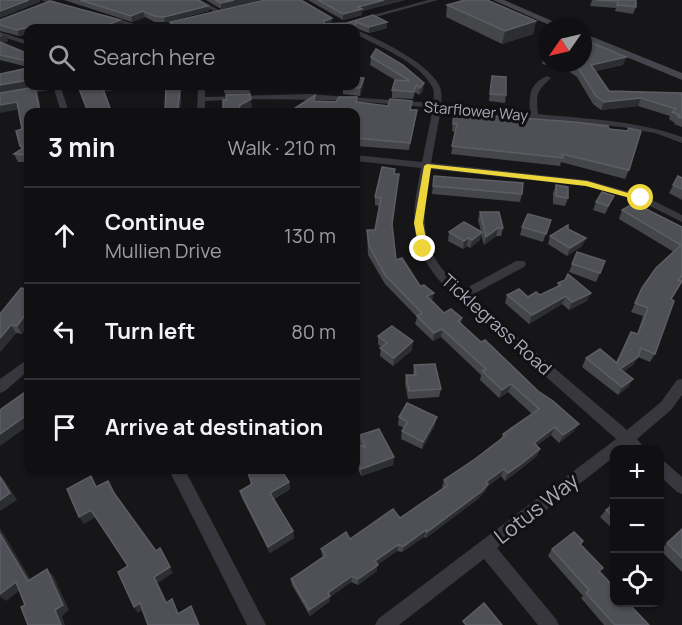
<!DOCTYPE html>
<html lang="en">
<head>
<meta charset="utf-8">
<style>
	body { margin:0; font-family:Manrope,sans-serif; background:#1e1e20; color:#f1f3f6 }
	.controls { position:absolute; right:18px; bottom:18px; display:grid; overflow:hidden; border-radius:12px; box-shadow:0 2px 4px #0004 }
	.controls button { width:54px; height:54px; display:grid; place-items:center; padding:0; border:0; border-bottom:2px solid #303032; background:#101012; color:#f1f3f6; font:30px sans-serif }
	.compass { position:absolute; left:538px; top:18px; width:54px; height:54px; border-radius:50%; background:#101012; box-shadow:0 2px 4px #0004; rotate:236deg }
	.stop { position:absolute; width:18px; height:18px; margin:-14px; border:4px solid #edd639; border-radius:50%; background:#fff }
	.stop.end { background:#edd639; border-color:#fff; box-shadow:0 2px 6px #0008 }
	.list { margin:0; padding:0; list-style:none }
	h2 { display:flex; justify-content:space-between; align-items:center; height:78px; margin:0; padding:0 24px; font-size:26px }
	h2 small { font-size:20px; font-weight:400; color:#9c9d9f }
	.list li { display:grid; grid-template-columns:39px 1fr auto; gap:18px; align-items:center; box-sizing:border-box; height:96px; padding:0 24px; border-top:2px solid #303032 }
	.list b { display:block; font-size:22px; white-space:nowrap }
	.list p { margin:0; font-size:20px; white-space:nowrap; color:#9c9d9f }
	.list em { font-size:20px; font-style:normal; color:#9c9d9f }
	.icon { flex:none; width:33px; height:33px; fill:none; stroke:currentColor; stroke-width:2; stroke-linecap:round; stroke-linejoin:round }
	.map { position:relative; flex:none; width:682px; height:625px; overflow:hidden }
	.search { position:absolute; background:#101012; box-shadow:0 2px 4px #0004; left:24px; top:24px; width:336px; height:66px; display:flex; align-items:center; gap:15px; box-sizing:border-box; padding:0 21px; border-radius:12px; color:#9c9d9f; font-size:22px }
	.panel { position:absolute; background:#101012; box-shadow:0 2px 4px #0004; left:24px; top:108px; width:336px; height:366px; border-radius:12px }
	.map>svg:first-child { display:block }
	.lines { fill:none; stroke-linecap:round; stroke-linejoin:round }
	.street { fill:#37373d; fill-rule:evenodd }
	.secondary { fill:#45454d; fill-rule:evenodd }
	.wall { fill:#44464a }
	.shaded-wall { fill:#2d2e31 }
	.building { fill:#4f5056; stroke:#5d5e65; stroke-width:1.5 }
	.route { fill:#edd639 }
	.labels { text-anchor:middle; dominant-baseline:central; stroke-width:6; stroke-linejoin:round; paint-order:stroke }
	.far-street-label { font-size:15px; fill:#a8aab7; stroke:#111113 }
	.street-label { font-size:18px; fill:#a8aab7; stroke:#111113 }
	.near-street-label { font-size:21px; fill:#a8aab7; stroke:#111113 }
</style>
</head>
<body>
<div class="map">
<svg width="682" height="625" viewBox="0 0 682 625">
	<rect width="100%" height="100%" fill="#161618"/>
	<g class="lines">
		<g class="street">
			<path d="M41,0H51L66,5L63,7Z"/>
			<path d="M193,0H201L224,13L219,14Z"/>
			<path d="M428,0H438L335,28H326Z"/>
			<path d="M106,15L144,27L145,28H137L104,18L103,17Z"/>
			<path d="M186,19L189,21L188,22L161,28H152Z"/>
			<path d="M356,30C379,39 428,63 439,85C442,91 442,98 441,104L530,113C529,96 529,84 547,76L551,78C536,92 536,94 538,114C587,119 635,120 682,137V143L655,133L621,127L441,109L431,163L587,180L644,196L682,215V222L638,200L586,186L430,169C421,224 418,251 463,290L516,261H524L526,264L524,267L470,296L627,430L661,402L677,380L682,379V395L671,410L637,439L646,450H628L626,448L614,450V457L497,548L556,619L559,625H538L484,559L399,625H375L378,619L616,439L445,287C407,245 411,220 421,168L356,161V155L422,162L433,108C357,100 281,97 205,101V112H197L198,86H205V97L308,94L433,103C434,97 435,90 431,85C419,62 377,46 356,34Z"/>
			<path d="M0,32L28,41V45L0,36Z"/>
			<path d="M50,86H64L61,88L69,112H61L54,89L0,99V95Z"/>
			<path d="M28,359V371L5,391L0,393V379Z"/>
			<path d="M660,460L665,462L682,477V494L677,492L660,476Z"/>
			<path d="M169,470H185L266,625H247Z"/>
		</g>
		<g class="secondary">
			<path d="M493,0H504L566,27H554Z"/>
			<path d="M583,33L682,73V80L583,39Z"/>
		</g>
	</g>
	<g class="wall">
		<path d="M64,0H198L208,6L209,11L165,22H155L145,17L132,22Z"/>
		<path d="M206,0H258L221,9Z"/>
		<path d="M308,0H405L362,11V15L343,20Z"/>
		<path d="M592,0L636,2V7L633,14L615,11L616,8L590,6Z"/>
		<path d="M447,5L536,21L533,34L502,44L446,17Z"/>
		<path d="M373,15L387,28L369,33L355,28H172L170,22L332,18V24L347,23Z"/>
		<path d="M0,20L122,26L118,27L121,28H28V34L19,36L0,31Z"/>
		<path d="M0,33L8,41L2,43L26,53H28V67L0,60Z"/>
		<path d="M547,50V63H583L626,57L623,65L595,71L609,91L682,93V127L674,124L675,123L669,119L670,116L638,106L601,110L593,104L577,77L564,68L542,64Z"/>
		<path d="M371,57L403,65L423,91L419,95L415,92L413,99L392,98V90L395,80L370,65Z"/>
		<path d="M0,74L36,86L10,91L38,94L41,112H28V162H18L14,154L21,149L20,146L22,129L18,109Z"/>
		<path d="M492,76L506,95L505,103L489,101Z"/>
		<path d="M364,78L363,85L360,96L343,94V87Z"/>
		<path d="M162,86H179L180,88H179L181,97L180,112H156L165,110L166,92Z"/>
		<path d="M222,86H254H249L250,93L225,94Z"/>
		<path d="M315,101L357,103L417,110L409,150L356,146V112Z"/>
		<path d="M454,110L466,114L609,129L629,170L625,179L561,162L560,166L451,154L455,132L452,131Z"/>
		<path d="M395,174H399L392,226L396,260L420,286L432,302L444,313L462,318L461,324L574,431L559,443L551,435L537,445V456L518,471L505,481L501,476L488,486L485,491L479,498L426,538L424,537L402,552L397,551L377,565V571L358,585L351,582L330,597V601L310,616L292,585L291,579L323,557L322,555L321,549L350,539L400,518L443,489L442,487L444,480L475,459L501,439L503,434L532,414L508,392L499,398L480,380L481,375L441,337L433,341L415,324L417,317L385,284L368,255L367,230H375L379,206L375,205V197Z"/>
		<path d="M434,176L522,194L520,202L432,194Z"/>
		<path d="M678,176L682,178V200L669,193Z"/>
		<path d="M556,185L568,198L565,206L553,204V193Z"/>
		<path d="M596,202L610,204L605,214L593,210Z"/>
		<path d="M622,210L682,227V280L671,299L655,354L650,362L638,357L633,365L624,371L633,379L628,387L618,395L582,367L586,358L616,362L631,332L637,334L643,316L631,312L638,297L642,288L674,252L619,219Z"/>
		<path d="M480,212L503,228L501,236H496L484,245L481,234L480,240L470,248L467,246L463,249L448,241L449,232L481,231L478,220Z"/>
		<path d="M551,220L543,242L520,235L522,227Z"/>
		<path d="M568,229L586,238L582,246L567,256L548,244L550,236Z"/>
		<path d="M577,252L600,273L596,282L569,272Z"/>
		<path d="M558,283L587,301L569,310L562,304L529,324L505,303L507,295L528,297L540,295L557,288Z"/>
		<path d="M28,289L22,334L16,333L1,351L0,314Z"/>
		<path d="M378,336L412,350L393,366L380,356L381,347L378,344Z"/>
		<path d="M414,365L441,389L439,397L408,399L405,383L406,375H413Z"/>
		<path d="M399,417L435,425L422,449L401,439L402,431L404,428L398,425Z"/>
		<path d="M360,435L394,457L393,465L361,476L356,464V444L361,445L359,443Z"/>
		<path d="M86,470H99L97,472Z"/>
		<path d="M248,473L289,482L290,489L274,499L293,531L294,538L270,553L242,498L240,491L251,484Z"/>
		<path d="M615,498V531L600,517L606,510L610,507L609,505Z"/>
		<path d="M682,529V572L660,550Z"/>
		<path d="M583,541L581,545L599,571L649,625H604L581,598L583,596L548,556L552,549Z"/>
	</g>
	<g class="shaded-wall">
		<path d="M29,0H40V2L0,18V11Z"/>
		<path d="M234,0H258L221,9V3Z"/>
		<path d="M384,0H405L362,11V15L343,20V14L358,7Z"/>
		<path d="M208,6L209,11L165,22L164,17Z"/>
		<path d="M143,11L145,17L132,22L131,16Z"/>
		<path d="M332,18V24L324,27V21Z"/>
		<path d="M120,20L122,26L116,28L110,24Z"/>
		<path d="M536,21L533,34L502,44L505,31Z"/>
		<path d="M387,22V28L369,33V27Z"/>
		<path d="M34,26L35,28H28V34L19,36L17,30Z"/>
		<path d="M5,35L8,41L0,44V37Z"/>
		<path d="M626,57L623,65L588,72L591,65Z"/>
		<path d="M364,78L363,85L360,96V88Z"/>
		<path d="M28,80V86H36L0,93V85Z"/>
		<path d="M424,83L423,91L419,95L420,88Z"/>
		<path d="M102,86H137L104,92Z"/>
		<path d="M35,87L38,94L41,112H40Z"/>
		<path d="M180,90L181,97L179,112L178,107Z"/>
		<path d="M641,98L638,106L601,110L604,102Z"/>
		<path d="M251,99L252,107L241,112H238L240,105Z"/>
		<path d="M17,102L20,109L0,113V105Z"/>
		<path d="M417,110L416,118L409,150L410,143Z"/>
		<path d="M498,228L496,236L484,245L486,237Z"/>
		<path d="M482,232L480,240L470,248L472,240Z"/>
		<path d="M468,238L467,246L463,249L464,241Z"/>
		<path d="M586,238L582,246L567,256L570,248Z"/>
		<path d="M434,293L432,302L427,296Z"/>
		<path d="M591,293L587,301L569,310L572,302Z"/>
		<path d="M566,296L562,304L529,324L532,315Z"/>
		<path d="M28,311V326L22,334L17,326Z"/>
		<path d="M11,325L16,333L0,352V338Z"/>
		<path d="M442,329L441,337L433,341L434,333Z"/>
		<path d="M413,341L412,350L393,366L394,358Z"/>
		<path d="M638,357L633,365L616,377L620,369Z"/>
		<path d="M633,379L628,387L618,395L622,387Z"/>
		<path d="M511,384L508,392L499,398L502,390Z"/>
		<path d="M28,414V426L0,446V434Z"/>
		<path d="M437,417L435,425L422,449L423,442Z"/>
		<path d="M579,424L574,431L559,443L563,435Z"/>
		<path d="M555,427L551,435L530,450L534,443Z"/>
		<path d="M540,449L537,456L505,481L508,473Z"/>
		<path d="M394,457L393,465L361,476V469Z"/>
		<path d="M504,469L501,476L488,486L485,491L479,498L426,538L427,532L486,482Z"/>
		<path d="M0,476L5,481L17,500L0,511Z"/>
		<path d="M289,482L290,489L271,500L270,493Z"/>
		<path d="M91,510L96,517L84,524L79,517Z"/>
		<path d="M0,528L35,587L28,581L0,534Z"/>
		<path d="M426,530L424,537L402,552L404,546Z"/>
		<path d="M293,531L294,538L270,553L268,547Z"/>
		<path d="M398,545L397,551L377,565V571L358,585V579L375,561Z"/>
		<path d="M160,548L173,573L158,583L170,608L166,603L154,577Z"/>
		<path d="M47,569L53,575L69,610L62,616L65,625H61L55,610Z"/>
		<path d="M352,576L351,582L330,597V601L310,616L309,610L328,593Z"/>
		<path d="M16,582L23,588L6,601L0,597V594Z"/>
		<path d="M140,603L144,609L138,613L134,607Z"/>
	</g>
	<g class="building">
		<path d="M0,0H29L0,11Z"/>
		<path d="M80,0H198L208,6L164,17L154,16L143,11L131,16Z"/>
		<path d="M215,0H234L221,3Z"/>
		<path d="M265,0H301L332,18L324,21V24L347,23L373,15L387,22L369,27L356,22L354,28H178L170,22Z"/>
		<path d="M318,0H384L358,7L362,9L343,14Z"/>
		<path d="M465,0H487L536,21L505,31L447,5Z"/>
		<path d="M595,0H636V7L617,5L618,1Z"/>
		<path d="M50,1L120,20L110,24L121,28H107L104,27H96L94,28H40L34,26L17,30L0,25V20Z"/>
		<path d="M583,39L626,57L591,65L609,91L682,93V118L678,117L679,115L672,112L676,109L641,98L604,102L596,96L579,69L569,63H583Z"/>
		<path d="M0,42L26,53H28V61L0,55Z"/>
		<path d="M376,49L403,65L424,83L420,88L416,85L414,92L392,90L395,80L410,81L371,57Z"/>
		<path d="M547,50V58L544,57Z"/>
		<path d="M28,68V80L0,85V74Z"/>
		<path d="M492,76L506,77V95L490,94Z"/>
		<path d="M356,77L364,78L360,88L343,87V86H356Z"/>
		<path d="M78,86H103H102L111,111L124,109L125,112H88Z"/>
		<path d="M164,86H177L180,90L178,107L176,108L175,112H156L157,110H165L166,89Z"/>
		<path d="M223,86H249V87L224,88Z"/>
		<path d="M35,87L40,112H28V155L14,154L25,147L20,146L16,131L22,129L17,102L0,105V93Z"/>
		<path d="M250,94L251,99L240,105L238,112H223V100H227L226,95Z"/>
		<path d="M315,95L314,101L336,102L339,97H357L356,102L388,106L390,99L412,101L410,110H417L410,143L356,138V112H289Z"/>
		<path d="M454,110L467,111L466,114L574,122L608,126L609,129L627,131L629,128L641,131L629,170L562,154L563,158L452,146L457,124H453Z"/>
		<path d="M382,167L395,169L394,174H399L392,224L396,260L402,258L420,286L424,285L434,293L427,296L444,313L451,309L462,318L458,321L481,342L485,340L538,391L553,401L579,424L563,435L555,427L534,443L540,449L521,464L508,473L504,469L486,482L488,484L482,491L427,532L426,530L404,546L398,545L375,561L378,565L358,579L352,576L328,593L330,596L309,610L291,579L326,555L321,549L346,532L350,539L393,509L400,518L448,485L444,480L475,459L505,436L503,434L539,409L511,384L502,390L482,371L486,369L442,329L434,333L417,316L422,313L385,275L369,246L367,230H375L381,198L375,197Z"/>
		<path d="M434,176L523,183L522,194L433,186Z"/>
		<path d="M678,176L682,178V189L673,185Z"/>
		<path d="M556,185L568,187V198L556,196Z"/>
		<path d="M602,192L614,196L608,206L596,202Z"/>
		<path d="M634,203L682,227V276L678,280L682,281L671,299L674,301L655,354L641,348L638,357L620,369L633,379L622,387L586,358L600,349L617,363L631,332L638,334L648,308L635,303L642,288L656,268L681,245L622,210Z"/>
		<path d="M480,212H499L503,228H498L486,237Z"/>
		<path d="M528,214L551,220L546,234L522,227Z"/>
		<path d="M464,222L482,232L472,240L468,238L464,241L449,232Z"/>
		<path d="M568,225V229L586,238L570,248L550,236Z"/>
		<path d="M577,252L605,261L600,273L572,264Z"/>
		<path d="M568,274L591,293L572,302L566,296L532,315L507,295L519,289L528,297L536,292L540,295L561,285L558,283L565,280Z"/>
		<path d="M21,288L28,289V288V311L17,326L11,325L0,338V314Z"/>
		<path d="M392,326L413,341L394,358L380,348L387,343L378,336Z"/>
		<path d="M435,364L441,389L409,391L406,375H416L414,365Z"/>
		<path d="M28,390V414L0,434V410Z"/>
		<path d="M407,403L437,417L423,442L402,431L408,422L399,417Z"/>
		<path d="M379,429L394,457L361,469L356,456V444L365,447L360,435Z"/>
		<path d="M254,470H281L289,482L270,493L293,531L268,547L240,491L252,484L248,473Z"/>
		<path d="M91,476L96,487L108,481L114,493L156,551L160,548L170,567L154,577L166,603L172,599L178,614L191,606L199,625H148L140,603L134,607L118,572L128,566L91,510L79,517L67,489Z"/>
		<path d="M0,477L10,493L0,500Z"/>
		<path d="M615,503V519L606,510Z"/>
		<path d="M682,529V558L667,543Z"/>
		<path d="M574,532L583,541L580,544L603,568L599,571L615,588V603H628L649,625H615L586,593L589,590L552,549Z"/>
		<path d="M0,534L28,581L47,569L63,605L55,610L61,625H28L21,607L25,605L16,582L0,594Z"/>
		<path d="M484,603L502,625H466L463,621Z"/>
	</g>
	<path class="route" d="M427,164L587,181L645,198L641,201L586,186L431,168L423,223L428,249L423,252L419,249L414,223L424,166Z"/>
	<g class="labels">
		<g class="far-street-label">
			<text transform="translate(476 111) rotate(5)">Starflower Way</text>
		</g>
		<g class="street-label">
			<text transform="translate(497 324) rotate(42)">Ticklegrass Road</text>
		</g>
		<g class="near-street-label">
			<text transform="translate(536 508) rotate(-38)">Lotus Way</text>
		</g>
	</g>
</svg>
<div class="controls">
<button>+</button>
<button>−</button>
<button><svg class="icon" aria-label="locate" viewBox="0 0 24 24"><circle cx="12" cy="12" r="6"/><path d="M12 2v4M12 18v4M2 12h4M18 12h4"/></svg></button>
</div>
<svg class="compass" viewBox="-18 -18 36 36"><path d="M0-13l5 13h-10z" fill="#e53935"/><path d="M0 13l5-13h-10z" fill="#9c9d9f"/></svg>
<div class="stop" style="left:641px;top:198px"></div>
<div class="stop end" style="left:423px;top:249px"></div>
<div class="search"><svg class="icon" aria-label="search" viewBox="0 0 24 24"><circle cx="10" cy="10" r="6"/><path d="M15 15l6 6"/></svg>Search here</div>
<section class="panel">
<h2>3 min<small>Walk · 210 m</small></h2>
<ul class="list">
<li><svg class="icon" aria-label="ahead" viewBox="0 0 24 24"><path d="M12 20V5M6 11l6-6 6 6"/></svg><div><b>Continue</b><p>Mullien Drive</p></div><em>130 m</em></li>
<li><svg class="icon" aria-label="left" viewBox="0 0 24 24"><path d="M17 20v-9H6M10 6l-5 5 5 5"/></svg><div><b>Turn left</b></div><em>80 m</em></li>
<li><svg class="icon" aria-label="arrive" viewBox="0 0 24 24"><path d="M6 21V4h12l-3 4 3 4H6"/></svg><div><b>Arrive at destination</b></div></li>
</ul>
</section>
</div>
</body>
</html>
